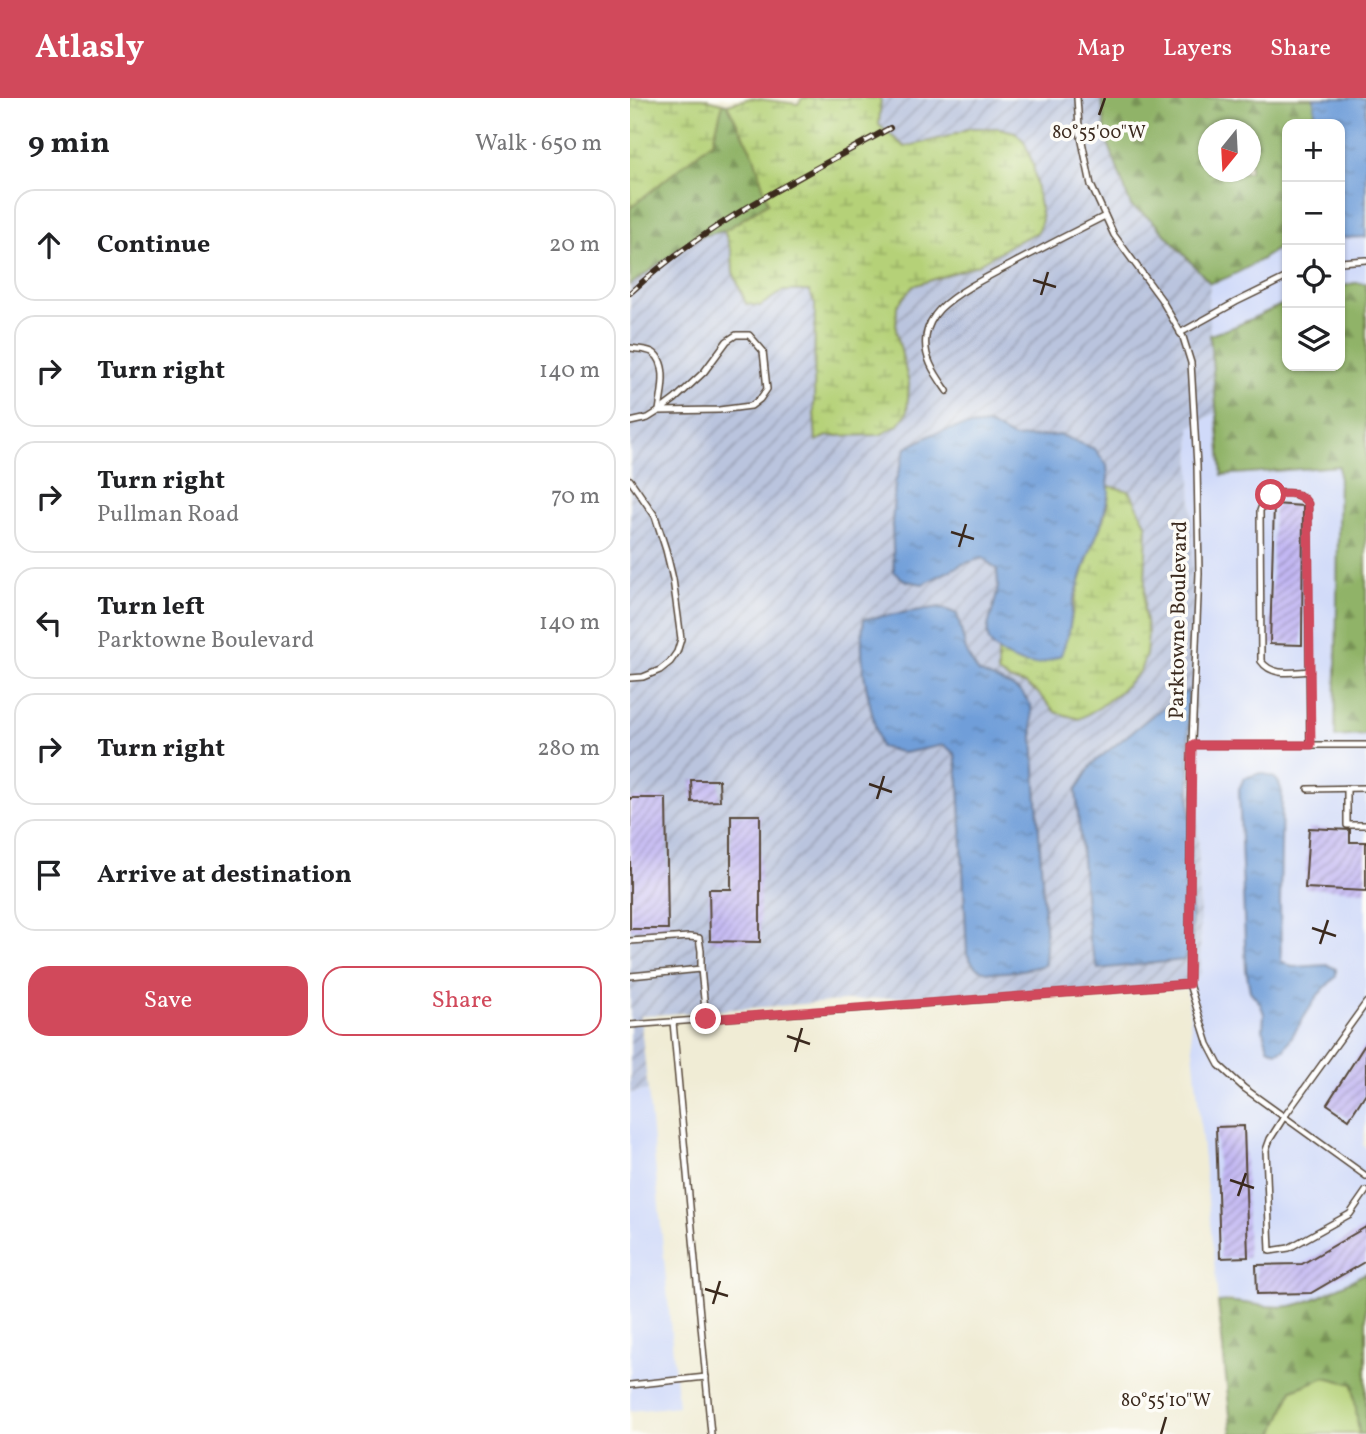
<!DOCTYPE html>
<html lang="en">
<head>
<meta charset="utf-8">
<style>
	body { margin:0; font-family:Vollkorn,serif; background:#f2f2f2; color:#202124 }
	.controls { position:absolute; right:21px; top:21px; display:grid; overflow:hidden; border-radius:14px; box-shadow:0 2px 5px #0004 }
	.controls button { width:63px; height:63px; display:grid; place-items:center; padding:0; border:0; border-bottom:2px solid #e0e0e0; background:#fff; color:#202124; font:35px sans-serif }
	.compass { position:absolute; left:568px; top:21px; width:63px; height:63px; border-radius:50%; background:#fff; box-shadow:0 2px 5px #0004; rotate:198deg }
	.stop { position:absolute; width:21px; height:21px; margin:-16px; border:5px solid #d1495b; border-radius:50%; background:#fff }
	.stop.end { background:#d1495b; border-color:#fff; box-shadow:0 2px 7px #0008 }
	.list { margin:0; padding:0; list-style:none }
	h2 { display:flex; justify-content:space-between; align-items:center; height:91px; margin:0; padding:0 28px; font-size:30px }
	h2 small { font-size:23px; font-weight:400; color:#757577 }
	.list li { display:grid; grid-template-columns:46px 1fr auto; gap:21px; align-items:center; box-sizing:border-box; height:112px; margin:0 14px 14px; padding:0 14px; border:2px solid #e0e0e0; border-radius:21px }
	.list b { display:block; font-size:26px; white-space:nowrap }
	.list p { margin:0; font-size:23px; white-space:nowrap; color:#757577 }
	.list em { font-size:23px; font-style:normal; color:#757577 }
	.actions { display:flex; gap:14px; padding:21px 28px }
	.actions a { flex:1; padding:16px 0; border:2px solid #d1495b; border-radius:21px; text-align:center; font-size:24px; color:#d1495b }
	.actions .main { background:#d1495b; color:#fff }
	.icon { flex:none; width:38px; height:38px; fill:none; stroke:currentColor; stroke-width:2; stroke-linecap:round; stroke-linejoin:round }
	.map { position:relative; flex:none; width:736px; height:1336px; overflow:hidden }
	header { display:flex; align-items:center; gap:42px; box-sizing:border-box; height:98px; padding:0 35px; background:#d1495b; color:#fff }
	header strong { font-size:33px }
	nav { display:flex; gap:38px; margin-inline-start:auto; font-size:24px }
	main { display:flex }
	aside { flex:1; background:#fff }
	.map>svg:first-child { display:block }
	.built { fill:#d0daf9; fill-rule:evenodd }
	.industrial { fill:url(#industrial-furrows); fill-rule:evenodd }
	.grass { fill:#b5d178; stroke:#787e4b; stroke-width:2 }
	.forest { fill:url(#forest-firs); stroke:#666e43; stroke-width:2; fill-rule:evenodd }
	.wetland { fill:url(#wetland-marsh); stroke:#787e4b; stroke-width:2 }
	.water { fill:url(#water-ripples); stroke:#56647c; stroke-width:2 }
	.building { fill:url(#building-hatch) }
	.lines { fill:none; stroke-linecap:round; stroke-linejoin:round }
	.lane-casing { stroke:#564739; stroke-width:8 }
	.lane { stroke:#fff; stroke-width:5 }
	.rail-casing { stroke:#3b2a1e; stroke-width:6 }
	.rail { stroke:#fdfcf7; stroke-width:3.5; stroke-dasharray:10; stroke-linecap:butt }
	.route { stroke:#d1495b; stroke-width:9 }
	.ticks { fill:none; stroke:#3b2a1e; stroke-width:2.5 }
	.labels { text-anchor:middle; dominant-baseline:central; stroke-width:7; stroke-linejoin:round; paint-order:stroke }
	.street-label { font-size:21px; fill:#3b2a1e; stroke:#fdfcf7 }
	.ticks-label { font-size:18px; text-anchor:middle; fill:#3b2a1e; stroke:#fdfcf7; stroke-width:7; stroke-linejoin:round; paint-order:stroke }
</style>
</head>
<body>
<header>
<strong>Atlasly</strong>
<nav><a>Map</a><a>Layers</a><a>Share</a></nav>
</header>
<main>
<aside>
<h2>9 min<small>Walk · 650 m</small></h2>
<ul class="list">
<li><svg class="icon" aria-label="ahead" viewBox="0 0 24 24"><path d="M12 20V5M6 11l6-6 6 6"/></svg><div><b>Continue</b></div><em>20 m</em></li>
<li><svg class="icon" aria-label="right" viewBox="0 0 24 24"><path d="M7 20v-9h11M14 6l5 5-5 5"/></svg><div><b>Turn right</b></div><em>140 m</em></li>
<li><svg class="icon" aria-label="right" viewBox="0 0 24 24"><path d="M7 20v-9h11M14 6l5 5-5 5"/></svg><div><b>Turn right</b><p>Pullman Road</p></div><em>70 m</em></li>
<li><svg class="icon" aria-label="left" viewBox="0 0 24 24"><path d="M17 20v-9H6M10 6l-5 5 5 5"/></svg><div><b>Turn left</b><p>Parktowne Boulevard</p></div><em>140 m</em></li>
<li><svg class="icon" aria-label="right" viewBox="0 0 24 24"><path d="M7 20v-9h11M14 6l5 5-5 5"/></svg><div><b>Turn right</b></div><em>280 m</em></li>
<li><svg class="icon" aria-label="arrive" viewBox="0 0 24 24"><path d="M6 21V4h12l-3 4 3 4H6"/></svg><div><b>Arrive at destination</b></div></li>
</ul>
<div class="actions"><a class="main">Save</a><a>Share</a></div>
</aside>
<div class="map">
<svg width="736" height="1336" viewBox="0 0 736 1336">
	<defs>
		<pattern id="industrial-furrows" width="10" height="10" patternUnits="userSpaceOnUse" patternTransform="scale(1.75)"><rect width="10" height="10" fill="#bac4de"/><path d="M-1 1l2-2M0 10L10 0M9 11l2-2" fill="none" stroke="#989fb3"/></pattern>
		<pattern id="forest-firs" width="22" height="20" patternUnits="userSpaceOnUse" patternTransform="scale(1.75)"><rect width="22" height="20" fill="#90b368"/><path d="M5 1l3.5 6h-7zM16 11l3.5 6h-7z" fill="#779255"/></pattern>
		<pattern id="wetland-marsh" width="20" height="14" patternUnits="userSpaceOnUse" patternTransform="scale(1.75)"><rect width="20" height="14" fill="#b5d178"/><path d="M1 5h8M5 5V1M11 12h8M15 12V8" fill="none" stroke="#94aa62"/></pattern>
		<pattern id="water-ripples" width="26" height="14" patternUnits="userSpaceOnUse" patternTransform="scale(1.75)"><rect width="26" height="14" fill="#709ed9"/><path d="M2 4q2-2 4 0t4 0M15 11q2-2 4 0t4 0" fill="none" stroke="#5d81af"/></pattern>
		<pattern id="building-hatch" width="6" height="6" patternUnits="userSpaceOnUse" patternTransform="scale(1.75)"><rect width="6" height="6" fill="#c2b7f3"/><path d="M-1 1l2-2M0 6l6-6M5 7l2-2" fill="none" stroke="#9f95c4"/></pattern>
	</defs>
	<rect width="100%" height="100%" fill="#fdfcf7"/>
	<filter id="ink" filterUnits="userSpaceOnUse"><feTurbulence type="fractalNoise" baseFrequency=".0143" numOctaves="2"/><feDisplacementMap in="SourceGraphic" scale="14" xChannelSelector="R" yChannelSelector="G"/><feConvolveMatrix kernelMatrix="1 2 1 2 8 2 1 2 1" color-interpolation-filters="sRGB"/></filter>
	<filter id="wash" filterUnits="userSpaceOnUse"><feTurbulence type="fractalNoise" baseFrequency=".00686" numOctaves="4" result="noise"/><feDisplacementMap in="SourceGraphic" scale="28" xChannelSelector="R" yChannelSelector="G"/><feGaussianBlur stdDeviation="1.57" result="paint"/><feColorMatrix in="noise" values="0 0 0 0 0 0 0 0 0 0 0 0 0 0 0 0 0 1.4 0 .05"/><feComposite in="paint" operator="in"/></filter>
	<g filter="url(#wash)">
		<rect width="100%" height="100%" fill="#f0ecd5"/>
		<g class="built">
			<path d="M736,139V185H724L710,189V140Z"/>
			<path d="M657,143V204L606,228L580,237L578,208L580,185L587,184L618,168L648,151Z"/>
			<path d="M587,314L592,377L709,368L705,638L736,637V1023L733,1047L736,1050V1175L685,1200L660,1208L623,1207L600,1202L588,1204L557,891L571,875L560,329ZM650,805L651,864L661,869L698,867L706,871V878L688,897L654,951L633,931L634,916L630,905Z"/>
			<path d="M18,992L48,1308L0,1313V995Z"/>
		</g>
		<path class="industrial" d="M251,0H472L475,36L501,108L522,122L580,185L578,208L587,314L560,329L571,875L557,891L284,898L10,918L18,992L0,995V187L66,139L94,133L102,155L103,174L130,208L153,193H179L185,206L184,314L186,343L197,338H224L271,257L266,232L267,208L283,188L309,179L408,134L412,122L403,66L340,30L316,39L275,49L249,27ZM358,326L384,340L431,337L465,351L477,367L479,388H483L516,475L514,513L518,535L425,614L408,595L395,586L380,582L368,575V554L366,553L360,518L368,493L367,472L353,460L333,466L293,486L264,474L262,425L265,385L276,350L304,336L329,329ZM326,516L337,556L348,574L381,588L392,595L401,607L416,845L414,867L337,856L329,684L325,656L314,647ZM557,593L468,871L459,842L447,692L463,665L524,616Z"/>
		<path class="grass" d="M695,1279L723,1286L729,1336H644L662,1292Z"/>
		<g class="forest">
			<path d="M472,0H684L686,26H657V143C643,156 599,182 580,185L522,122L501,108L475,36ZM578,32H620V74H578Z"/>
			<path d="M93,5L97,6L124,58L138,105L94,133L66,139L0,187V110L83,43Z"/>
			<path d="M724,185H736V637L705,639L709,368L592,377L580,237L606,228L657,204V268H710V189Z"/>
			<path d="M736,1175V1336H729L723,1286L695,1279L662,1292L644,1336H602L588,1204C612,1201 636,1212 660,1208C683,1205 715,1185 736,1175Z"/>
		</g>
		<g class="wetland">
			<path d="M0,0H73L93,5L83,43L0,110Z"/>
			<path d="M121,0L168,6L172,0H251L249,27L275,49L316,39L340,30H369L385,34L394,43L403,66L412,122L408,134L384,145L347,167L283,188L267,208L266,232L279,286L277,315L268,327L250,337L198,338L186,343L184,314L185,206L179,193H153L130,208L116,206L103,174L102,155L94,133L138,105L124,58L97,6Z"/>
			<path d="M479,388L500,393L517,428L514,513L518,535L516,557L510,573L489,594L470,609L449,621L425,614L408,595L395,586L380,582L368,575V554L388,563L439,534C443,508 449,485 458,460C465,438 481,413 479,388Z"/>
		</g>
		<g class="water">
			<path d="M684,0H736V139L710,140V26H686Z"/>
			<path d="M358,326L384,340L431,337L465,351L477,367L479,394L472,424L458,458L443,504L439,534L431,557C414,566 403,570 384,562C342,544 361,528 367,494C369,487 367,479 367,472L353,460L333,466L293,486L276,483L264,474L262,425L265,385L276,350L303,336L329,329Z"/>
			<path d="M310,509L327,516L337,556L348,574L381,588L392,595L401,607L416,845L415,867C398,871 361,880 347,870C343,867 339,860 337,856L329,684L325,656L314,647L274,655L250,649C241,608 226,563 234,521Z"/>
			<path d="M558,592L562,844L554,862L468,871L459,842L446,692L463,665L524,616Z"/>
			<path d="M631,675C645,679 649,680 652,695L650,805L651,863L662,869L698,867L706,871V878L688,897L654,951L647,954L638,950L633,931L634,916L630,905L620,893L616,871L609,691L614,680Z"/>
		</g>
		<g id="blocks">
			<g class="building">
				<path d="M644,406L673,408L672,547L640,546Z"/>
				<path d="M61,682H89L90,703L62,704Z"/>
				<path d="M0,700H36L38,831H0Z"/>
				<path d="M101,717H130V844L80,843L79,791H101Z"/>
				<path d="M679,730L720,732V744H736V793L675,790Z"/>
				<path d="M736,945V995L719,1021L697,1006Z"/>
				<path d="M614,1028L618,1159L590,1160L586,1029Z"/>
				<path d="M736,1129V1163L681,1195L627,1196L626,1167L672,1166Z"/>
			</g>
		</g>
	</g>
	<g filter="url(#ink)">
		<use href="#blocks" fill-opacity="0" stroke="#564739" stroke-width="2"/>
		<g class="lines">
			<defs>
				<g id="lane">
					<path d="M447,0L449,29L461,87L484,137L531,201L553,239L561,265L567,368L569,475L561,667L559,886L578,946L589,967L614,990L736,1078"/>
					<path d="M710,164L736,162"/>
					<path d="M550,235L606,204L657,179"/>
					<path d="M0,250C7,251 16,251 22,254C40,265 31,297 29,313"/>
					<path d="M317,293C306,277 293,260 296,239C297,229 303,218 310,211C328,193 361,177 384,165C414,149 445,133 475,118"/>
					<path d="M0,324L18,320L29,313L45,301L74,274L97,243L106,237H119L133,253L137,291L130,301L121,308L89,312L29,313"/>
					<path d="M0,382L25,418L36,452L43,481L51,541L47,554L40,564L30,572L13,579L0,580"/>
					<path d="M680,573C663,574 642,579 631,563L630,413C632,407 634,401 640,398C651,392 671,394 678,406L680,647"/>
					<path d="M562,647H736"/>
					<path d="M717,690V727H736"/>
					<path d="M678,691L736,690"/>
					<path d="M0,843L59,839L69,840L71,853V871"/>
					<path d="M0,878L71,871L76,921"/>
					<path d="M736,905L654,1019L640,1041L636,1052L640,1153L659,1150L720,1116L736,1093"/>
					<path d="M43,924L81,1336"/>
					<path d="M0,927L559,886"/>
					<path d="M0,1287L76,1279"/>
				</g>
			</defs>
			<use href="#lane" class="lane-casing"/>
			<use href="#lane" class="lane"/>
			<defs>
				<path id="rail" d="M0,195C76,125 171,79 260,30"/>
			</defs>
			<use href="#rail" class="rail-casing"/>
			<use href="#rail" class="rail"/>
		</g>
	</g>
	<g class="lines" filter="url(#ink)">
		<path class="route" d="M76,921L559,886L562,647H681L678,406C670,392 655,395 641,397"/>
	</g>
	<path class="ticks" d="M469,17L475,0M403,182L426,189M411,197L418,174M321,434L344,441M329,449L336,426M239,686L262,694M247,701L254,678M682,830L706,838M690,846L698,822M157,938L180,946M165,954L172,930M600,1082L624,1090M608,1098L616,1075M75,1191L98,1198M83,1206L90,1183M531,1336L536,1319"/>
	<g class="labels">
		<g class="street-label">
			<text transform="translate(549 522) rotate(-89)">Parktowne Boulevard</text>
		</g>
	</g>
	<g class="ticks-label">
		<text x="469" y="40">80°55'00"W</text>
		<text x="536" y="1308">80°55'10"W</text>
	</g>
</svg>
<div class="controls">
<button>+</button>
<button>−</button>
<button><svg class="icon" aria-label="locate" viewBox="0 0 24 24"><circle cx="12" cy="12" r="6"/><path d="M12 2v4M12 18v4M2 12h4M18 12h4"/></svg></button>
<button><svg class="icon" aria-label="layers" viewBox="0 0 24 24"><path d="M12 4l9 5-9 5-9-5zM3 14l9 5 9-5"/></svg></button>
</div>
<svg class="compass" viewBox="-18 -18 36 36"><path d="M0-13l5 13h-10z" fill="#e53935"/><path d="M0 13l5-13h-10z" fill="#757577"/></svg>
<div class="stop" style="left:641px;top:397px"></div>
<div class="stop end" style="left:76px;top:921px"></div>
</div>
</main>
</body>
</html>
